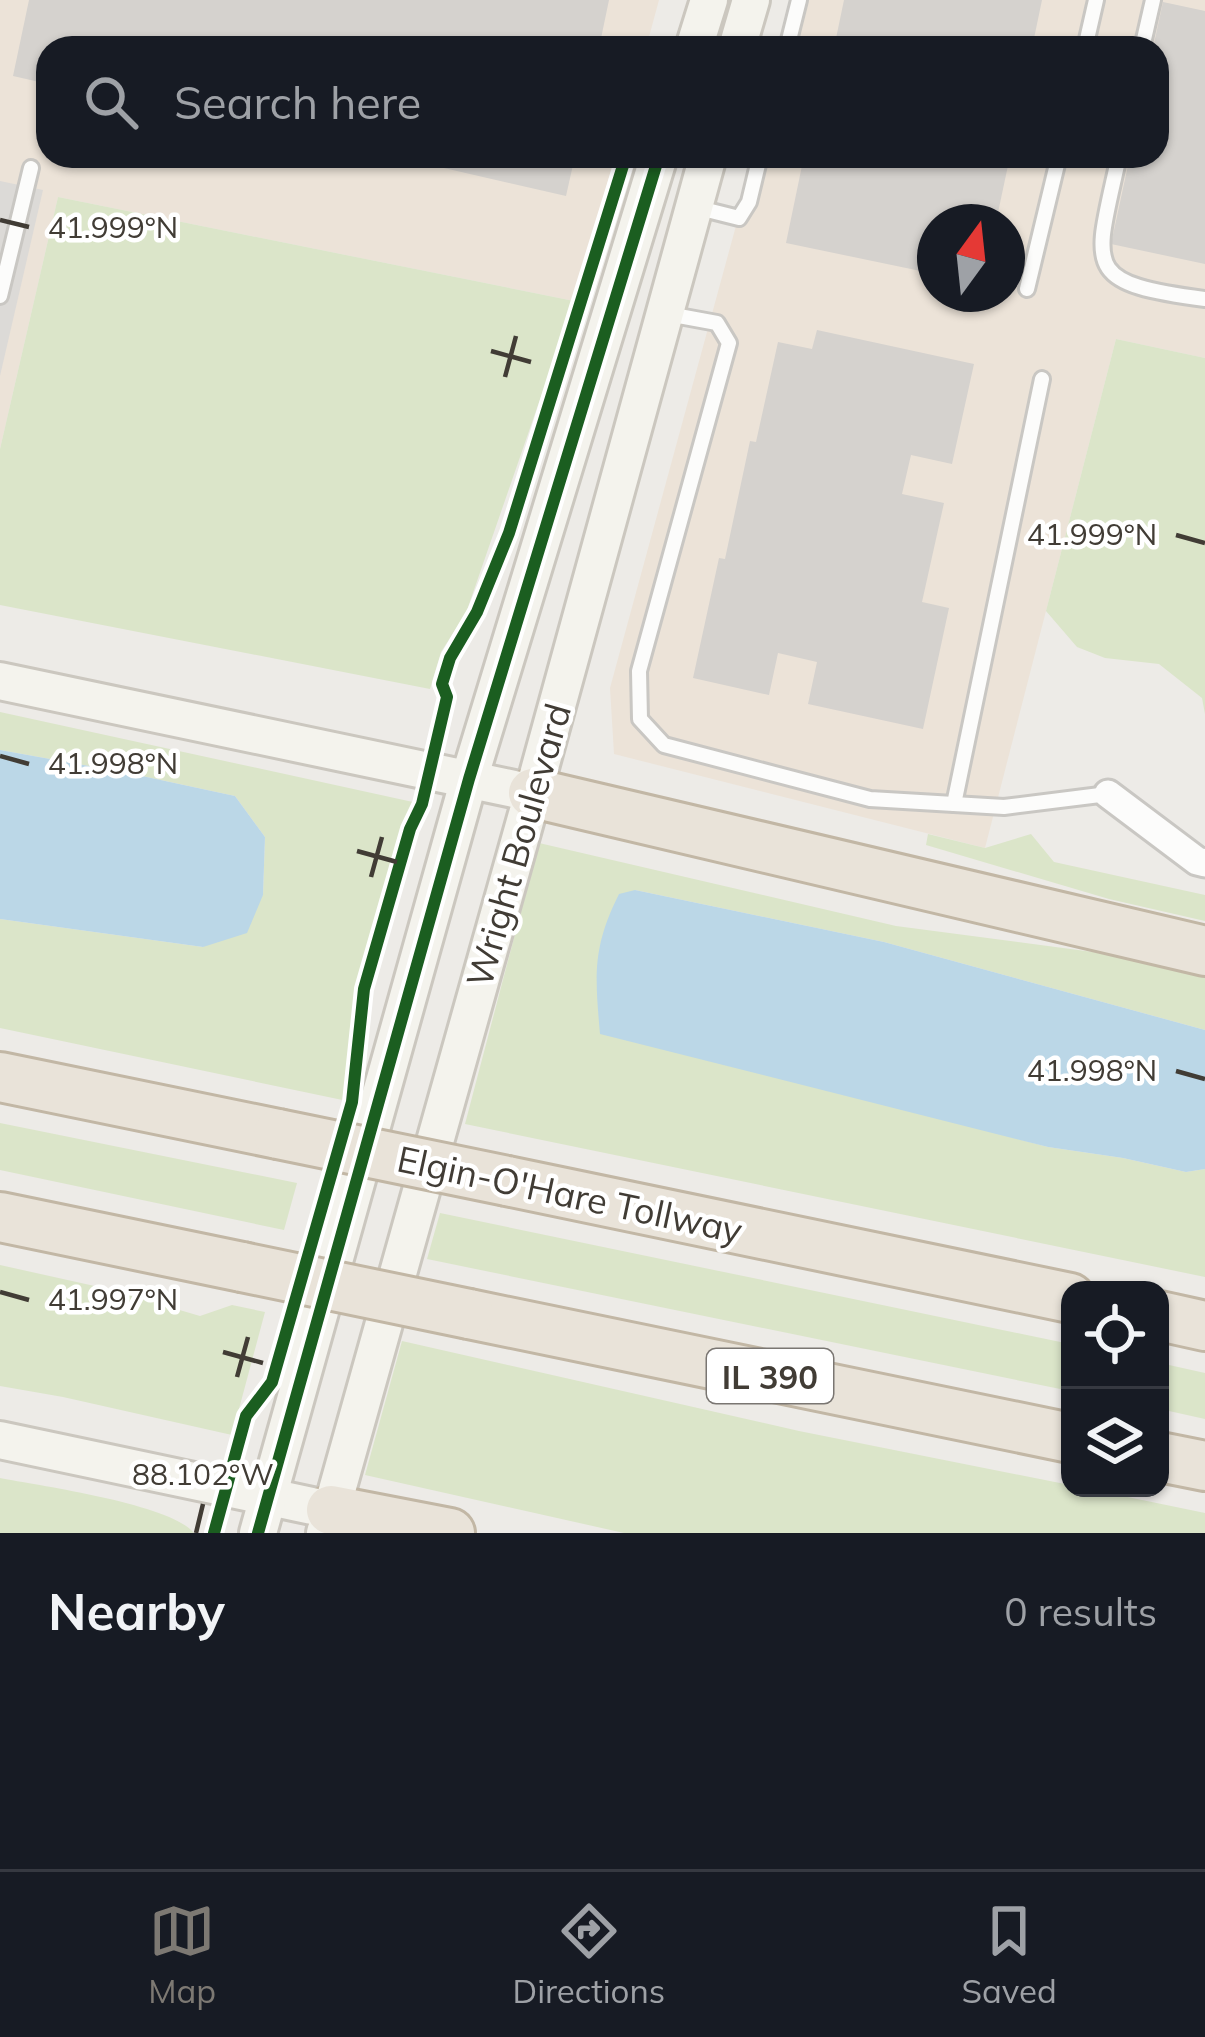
<!DOCTYPE html>
<html lang="en">
<head>
<meta charset="utf-8">
<style>
	body { margin:0; font-family:Mulish,sans-serif; background:#242831; color:#f1f3f6 }
	.controls { position:absolute; right:36px; bottom:36px; display:grid; overflow:hidden; border-radius:24px; box-shadow:0 3px 9px #0004 }
	.controls button { width:108px; height:108px; display:grid; place-items:center; padding:0; border:0; border-bottom:3px solid #363941; background:#171b24; color:#f1f3f6; font:60px sans-serif }
	.compass { position:absolute; left:917px; top:204px; width:108px; height:108px; border-radius:50%; background:#171b24; box-shadow:0 3px 9px #0004; rotate:15deg }
	.list { margin:0; padding:0; list-style:none }
	h2 { display:flex; justify-content:space-between; align-items:center; height:156px; margin:0; padding:0 48px; font-size:51px }
	h2 small { font-size:39px; font-weight:400; color:#9ea1a6 }
	.icon { flex:none; width:66px; height:66px; fill:none; stroke:currentColor; stroke-width:2; stroke-linecap:round; stroke-linejoin:round }
	.map { position:relative; flex:none; width:1205px; height:1533px; overflow:hidden }
	.search { position:absolute; background:#171b24; box-shadow:0 3px 9px #0004; left:36px; right:36px; top:36px; height:132px; display:flex; align-items:center; gap:30px; box-sizing:border-box; padding:0 42px; border-radius:36px; color:#9ea1a6; font-size:45px }
	.sheet { height:336px; background:#171b24 }
	nav { display:flex; justify-content:space-around; align-items:center; box-sizing:border-box; height:168px; border-top:3px solid #363941; background:#171b24; font-size:33px; color:#9ea1a6 }
	nav a { display:grid; justify-items:center; gap:6px }
	nav .on { color:#7d7973 }
	.map>svg:first-child { display:block }
	.commercial { fill:#ece3d8; fill-rule:evenodd }
	.green { fill:#dbe5c9 }
	.parking { fill:#dcdad7 }
	.water { fill:#bbd7e7 }
	.building { fill:#d5d2ce }
	.lines { fill:none; stroke-linecap:round; stroke-linejoin:round }
	.lane-casing { stroke:#c9c7c3; stroke-width:20 }
	.street-casing { stroke:#c9c7c3; stroke-width:33 }
	.secondary-casing { stroke:#cbc7bf; stroke-width:42 }
	.highway-casing { stroke:#c2b7a5; stroke-width:54 }
	.lane { stroke:#fcfcfb; stroke-width:14 }
	.street { stroke:#fcfcfb; stroke-width:27 }
	.secondary { stroke:#f4f3ed; stroke-width:36 }
	.highway { stroke:#e9e3d9; stroke-width:48 }
	.highway-bridge-casing { stroke:#c2b7a5; stroke-width:54; stroke-linecap:butt }
	.highway-bridge { stroke:#e9e3d9; stroke-width:48 }
	.cycleway-casing { stroke:#fff; stroke-width:20 }
	.cycleway { stroke:#1b5e20; stroke-width:12 }
	.ticks { fill:none; stroke:#413c35; stroke-width:4.5 }
	.labels { text-anchor:middle; dominant-baseline:central; stroke-width:9; stroke-linejoin:round; paint-order:stroke }
	.shield { fill:#fff; stroke:#7a7672; stroke-width:3 }
	.shield-label { font-size:33px; font-weight:bold; fill:#413c35 }
	.street-label { font-size:36px; fill:#413c35; stroke:#fff }
	.ticks-label { font-size:30px; text-anchor:middle; fill:#413c35; stroke:#fff; stroke-width:9; stroke-linejoin:round; paint-order:stroke }
</style>
</head>
<body>
<div class="map">
<svg width="1205" height="1533" viewBox="0 0 1205 1533">
	<rect width="100%" height="100%" fill="#edebe7"/>
	<g class="commercial">
		<path d="M0,0H659L646,48H48V156H615L574,301L58,197L0,449Z"/>
		<path d="M798,0H1205V358L1116,339L985,848L614,754L610,688L755,156H1157V48H785ZM935,222H1007V294H935Z"/>
	</g>
	<g class="green">
		<path d="M58,197L574,301L466,613L441,652L430,689L0,605V449Z"/>
		<path d="M1116,339L1205,358V714L1202,698L1159,664L1105,658L1077,647L1046,611Z"/>
		<path d="M0,712L422,804L410,829L364,989L352,1102L0,1028V919L203,947L263,895L265,837L235,796L128,773L0,750Z"/>
		<path d="M928,834L985,848L1031,834L1054,862L1205,895V921L1109,899L926,845Z"/>
		<path d="M539,843L896,926L1108,954L1205,974V1030L884,942L635,890L864,1098L1048,1147L1123,1158L1186,1172L1205,1169V1277L465,1124Z"/>
		<path d="M0,1123L297,1183L284,1230L0,1170Z"/>
		<path d="M440,1213L1070,1344V1391L427,1259Z"/>
		<path d="M0,1265L108,1289L200,1316L232,1305L265,1312L232,1435L63,1397L0,1386Z"/>
		<path d="M402,1341L799,1431L1070,1485V1488H1084L1205,1513V1533H624L365,1475Z"/>
		<path d="M1160,1363L1205,1373V1419L1160,1409Z"/>
		<path d="M0,1478C41,1486 171,1504 194,1533H0Z"/>
	</g>
	<path class="parking" d="M0,181L43,190L0,376Z"/>
	<g class="water">
		<path d="M0,750L128,773L235,796L265,837L263,895L247,933L203,947L0,919Z"/>
		<path d="M635,890L884,942L1205,1030V1169L1186,1172L1123,1158L1048,1147L600,1034C595,976 592,948 619,894Z"/>
	</g>
	<g class="building">
		<path d="M29,0H609L599,48H48V84L13,76Z"/>
		<path d="M844,0H1042L1032,48H834Z"/>
		<path d="M1163,2L1205,11V264L1111,244L1130,156H1157V48H1153Z"/>
		<path d="M392,156H575L566,196Z"/>
		<path d="M804,156H1010L996,222H935V274L786,243Z"/>
		<path d="M817,330L974,364L952,464L911,455L902,494L944,503L922,602L949,608L923,729L808,704L817,662L778,653L769,695L693,678L719,558L725,559L750,441L756,442L778,342L812,349Z"/>
	</g>
	<g class="lines">
		<defs>
			<g id="lane">
				<path d="M787,48L799,0"/>
				<path d="M1085,48L1096,0"/>
				<path d="M1142,48L1153,0"/>
				<path d="M1119,156C1095,267 1079,283 1205,299"/>
				<path d="M699,208L739,218L749,202L760,156"/>
				<path d="M1027,289L1059,156"/>
				<path d="M0,296L31,168"/>
				<path d="M668,314L717,323L729,343L639,671L640,719L664,745L870,799L1004,807L1108,794"/>
				<path d="M954,804L1042,379"/>
			</g>
			<path id="street" d="M1108,794L1197,861L1205,863"/>
			<g id="secondary">
				<path d="M694,48L709,0"/>
				<path d="M737,48L751,0"/>
				<path d="M0,681L533,793"/>
				<path d="M0,1440L331,1510"/>
				<path d="M258,1533L469,779L659,156"/>
				<path d="M325,1533L533,793L708,156"/>
			</g>
			<g id="highway">
				<path d="M533,793L1205,951"/>
				<path d="M0,1077L278,1134"/>
				<path d="M507,1181L1070,1298"/>
				<path d="M0,1217L242,1267"/>
				<path d="M469,1314L1070,1438"/>
				<path d="M1160,1316L1205,1326"/>
				<path d="M1160,1457L1205,1466"/>
				<path d="M331,1510L450,1533"/>
			</g>
		</defs>
		<use href="#lane" class="lane-casing"/>
		<use href="#street" class="street-casing"/>
		<use href="#secondary" class="secondary-casing"/>
		<use href="#highway" class="highway-casing"/>
		<use href="#lane" class="lane"/>
		<use href="#street" class="street"/>
		<use href="#secondary" class="secondary"/>
		<use href="#highway" class="highway"/>
		<defs>
			<g id="highway-bridge">
				<path d="M278,1134L507,1181"/>
				<path d="M242,1267L469,1314"/>
			</g>
		</defs>
		<use href="#highway-bridge" class="highway-bridge-casing"/>
		<use href="#highway-bridge" class="highway-bridge"/>
		<defs>
			<g id="cycleway">
				<path d="M214,1533L246,1416L272,1382L352,1102L364,989L410,829L422,804L447,697L442,684L450,658L477,612L509,533L626,156"/>
				<path d="M258,1533L469,779L659,156"/>
			</g>
		</defs>
		<use href="#cycleway" class="cycleway-casing"/>
		<use href="#cycleway" class="cycleway"/>
	</g>
	<path class="ticks" d="M0,220L29,227M491,351L531,362M505,377L516,336M1176,535L1205,543M0,756L29,764M357,851L397,862M371,877L382,837M1176,1071L1205,1079M0,1292L29,1300M223,1352L263,1363M237,1377L248,1337M196,1533L203,1504"/>
	<g class="labels">
		<rect class="shield" x="707" y="1349" width="126" height="54" rx="9"/>
		<g class="shield-label">
			<text x="770" y="1376">IL 390</text>
		</g>
		<g class="street-label">
			<text transform="translate(518 845) rotate(-74)">Wright Boulevard</text>
			<text transform="translate(570 1194) rotate(12)">Elgin-O'Hare Tollway</text>
		</g>
	</g>
	<g class="ticks-label">
		<text x="113" y="238">41.999°N</text>
		<text x="1092" y="545">41.999°N</text>
		<text x="113" y="774">41.998°N</text>
		<text x="1092" y="1081">41.998°N</text>
		<text x="113" y="1310">41.997°N</text>
		<text x="203" y="1485">88.102°W</text>
	</g>
</svg>
<div class="controls">
<button><svg class="icon" aria-label="locate" viewBox="0 0 24 24"><circle cx="12" cy="12" r="6"/><path d="M12 2v4M12 18v4M2 12h4M18 12h4"/></svg></button>
<button><svg class="icon" aria-label="layers" viewBox="0 0 24 24"><path d="M12 4l9 5-9 5-9-5zM3 14l9 5 9-5"/></svg></button>
</div>
<svg class="compass" viewBox="-18 -18 36 36"><path d="M0-13l5 13h-10z" fill="#e53935"/><path d="M0 13l5-13h-10z" fill="#9ea1a6"/></svg>
<div class="search"><svg class="icon" aria-label="search" viewBox="0 0 24 24"><circle cx="10" cy="10" r="6"/><path d="M15 15l6 6"/></svg>Search here</div>
</div>
<section class="sheet">
<h2>Nearby<small>0 results</small></h2>
<ul class="list">
</ul>
</section>
<nav>
<a class="on"><svg class="icon" aria-label="map" viewBox="0 0 24 24"><path d="M3 6l6-2 6 2 6-2v14l-6 2-6-2-6 2zM9 4v14M15 6v14"/></svg>Map</a>
<a><svg class="icon" aria-label="directions" viewBox="0 0 24 24"><path d="M12 3l9 9-9 9-9-9zM9 14v-3h6M13 9l2 2-2 2"/></svg>Directions</a>
<a><svg class="icon" aria-label="saved" viewBox="0 0 24 24"><path d="M7 4h10v16l-5-4-5 4z"/></svg>Saved</a>
</nav>
</body>
</html>
